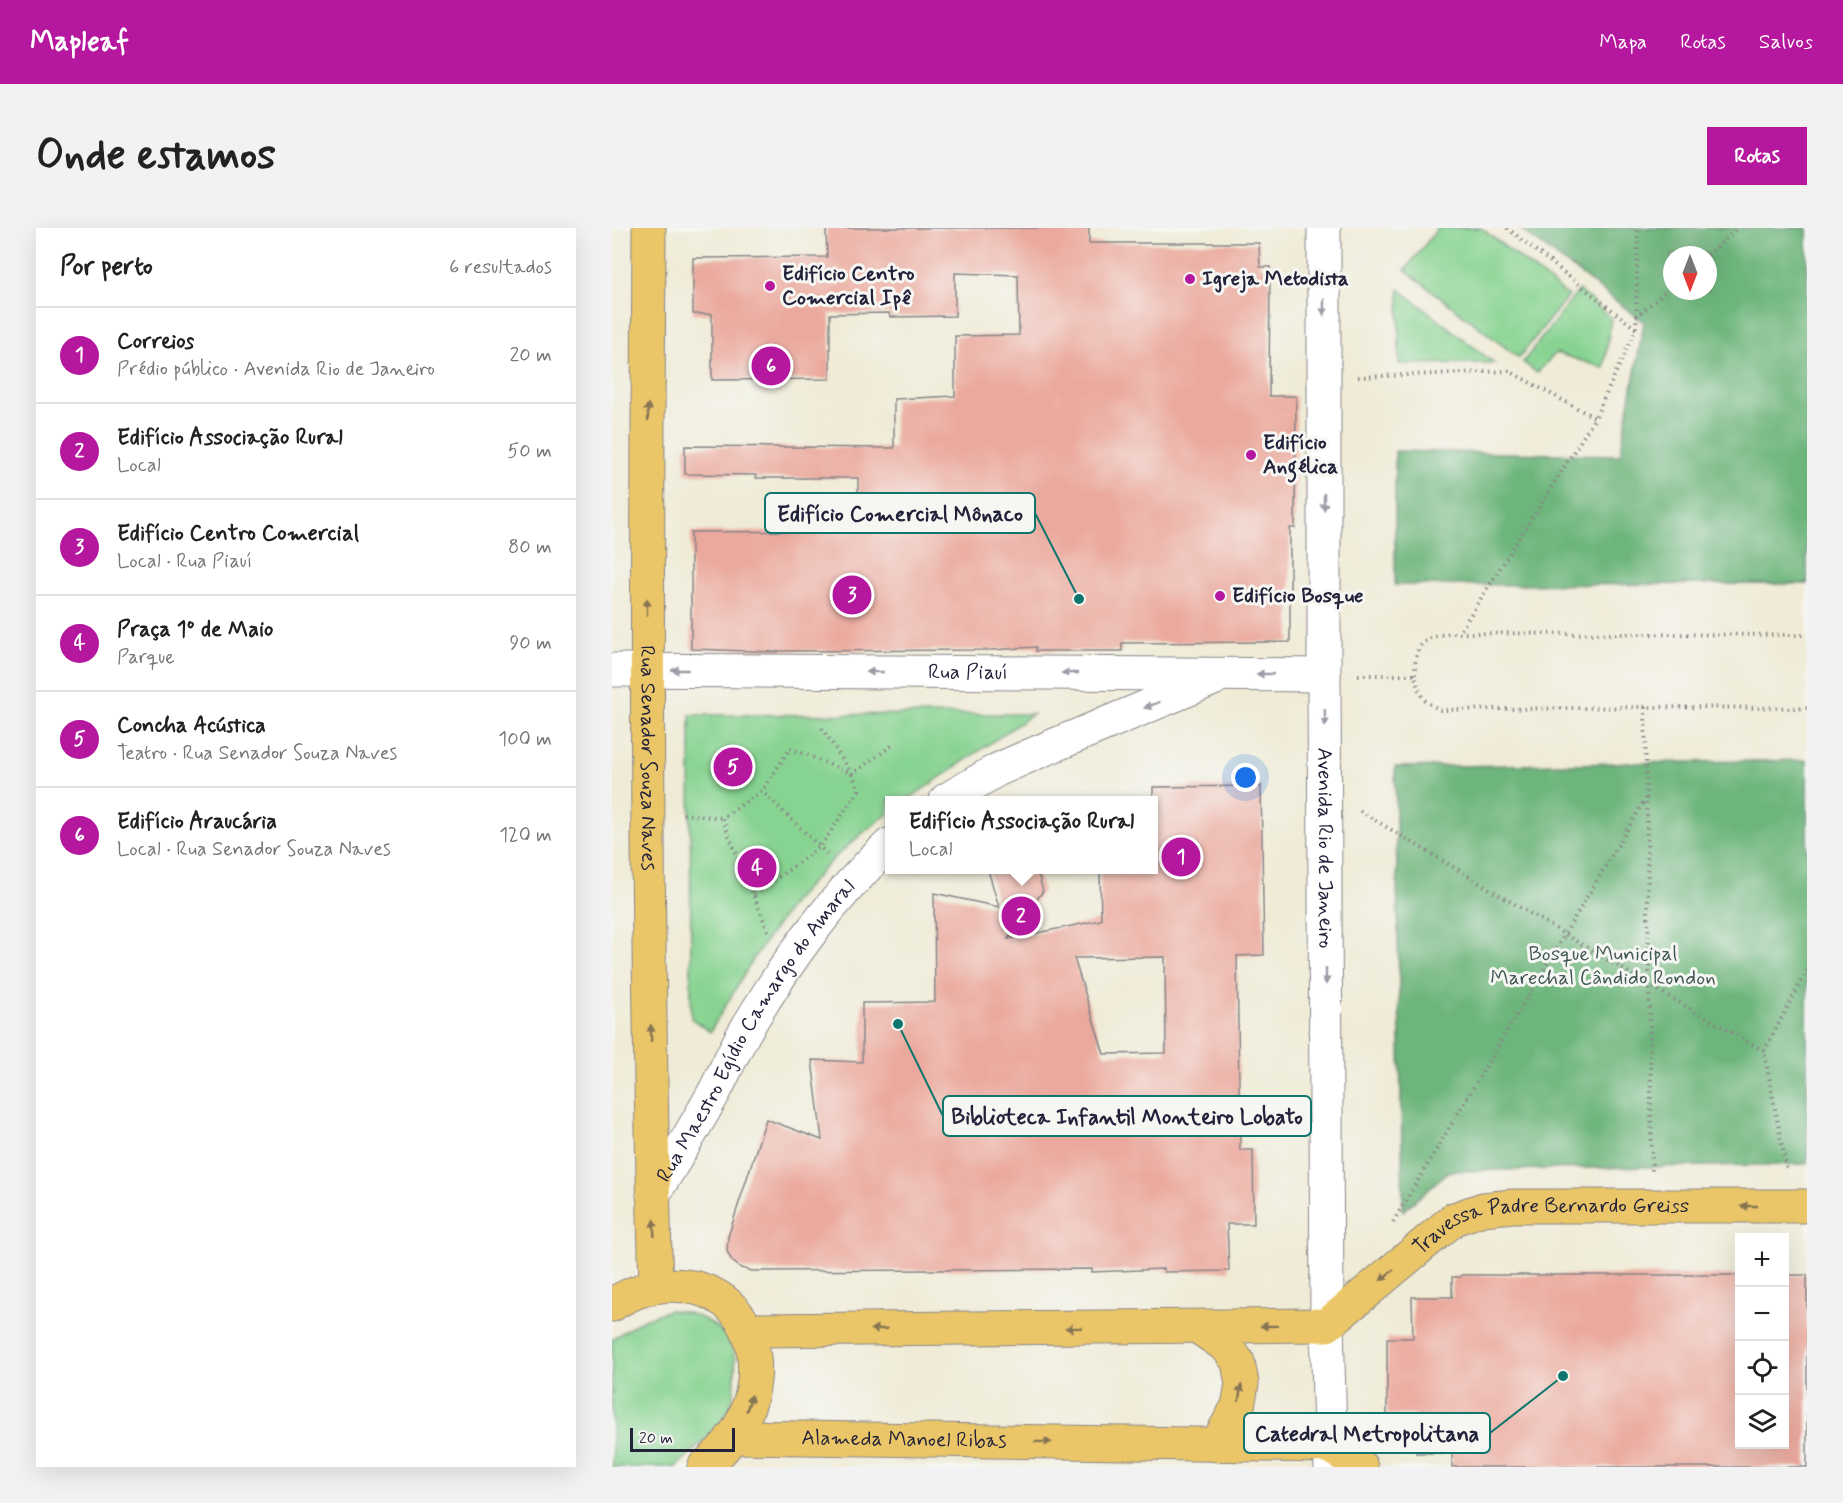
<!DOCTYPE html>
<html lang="pt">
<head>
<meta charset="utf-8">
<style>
	body { margin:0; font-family:Mynerve,sans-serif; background:#f2f2f2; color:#222 }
	.controls { position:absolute; right:18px; bottom:18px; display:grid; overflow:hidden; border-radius:0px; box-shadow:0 6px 24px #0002 }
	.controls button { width:54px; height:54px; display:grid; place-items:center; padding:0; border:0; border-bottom:2px solid #e0e0e0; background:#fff; color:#222; font:30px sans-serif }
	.compass { position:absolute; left:1051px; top:18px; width:54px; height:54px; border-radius:50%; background:#fff; box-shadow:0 6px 24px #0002; rotate:180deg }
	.scale { position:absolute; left:18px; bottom:15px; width:105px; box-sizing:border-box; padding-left:6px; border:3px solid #22223b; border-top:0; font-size:16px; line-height:21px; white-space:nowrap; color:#22223b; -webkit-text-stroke:4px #f6f6f2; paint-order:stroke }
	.you { position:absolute; left:634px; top:550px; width:21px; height:21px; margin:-15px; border:4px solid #fff; border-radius:50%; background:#1a73e8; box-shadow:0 0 0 9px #1a73e833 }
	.badge { display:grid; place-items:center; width:39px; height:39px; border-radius:50%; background:#b5179e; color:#fff; font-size:20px; font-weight:700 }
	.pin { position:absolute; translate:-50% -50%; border:3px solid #fff; box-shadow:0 2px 6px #0006 }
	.popup { position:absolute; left:273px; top:568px; width:273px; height:78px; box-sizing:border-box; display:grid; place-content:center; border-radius:0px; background:#fff; filter:drop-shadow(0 2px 4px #0005); font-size:20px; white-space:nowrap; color:#767676 }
	.popup b { font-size:22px; color:#222 }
	.popup::after { content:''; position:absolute; left:50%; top:100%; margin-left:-12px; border:12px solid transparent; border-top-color:#fff }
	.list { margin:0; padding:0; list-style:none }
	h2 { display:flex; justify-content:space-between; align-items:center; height:78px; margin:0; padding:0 24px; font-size:26px }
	h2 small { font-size:20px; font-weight:400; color:#767676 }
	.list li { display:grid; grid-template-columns:39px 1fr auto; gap:18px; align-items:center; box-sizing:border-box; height:96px; padding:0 24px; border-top:2px solid #e0e0e0 }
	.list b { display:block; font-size:22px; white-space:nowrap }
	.list p { margin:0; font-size:20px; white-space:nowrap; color:#767676 }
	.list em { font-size:20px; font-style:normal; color:#767676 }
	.icon { flex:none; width:33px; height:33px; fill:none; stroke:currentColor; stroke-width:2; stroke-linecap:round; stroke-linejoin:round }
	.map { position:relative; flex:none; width:1195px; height:1239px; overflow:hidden; border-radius:0px }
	header { display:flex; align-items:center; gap:36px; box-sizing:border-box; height:84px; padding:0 30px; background:#b5179e; color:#fff }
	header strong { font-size:28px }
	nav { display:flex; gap:33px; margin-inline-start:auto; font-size:21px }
	.intro { display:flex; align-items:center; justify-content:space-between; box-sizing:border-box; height:144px; padding:0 36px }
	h1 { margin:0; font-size:42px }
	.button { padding:15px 27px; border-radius:0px; background:#b5179e; color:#fff; font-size:21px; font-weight:700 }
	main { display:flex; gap:36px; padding:0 36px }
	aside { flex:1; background:#fff; border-radius:0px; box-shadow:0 6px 24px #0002 }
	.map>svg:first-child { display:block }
	.green { fill:#87d391; stroke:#547a66; stroke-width:1.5 }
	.forest { fill:#6db57b; stroke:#486c5b; stroke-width:1.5; fill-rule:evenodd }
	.building { fill:#eba89c; fill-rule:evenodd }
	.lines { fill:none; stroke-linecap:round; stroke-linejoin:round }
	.minor-casing { stroke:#888688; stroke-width:35 }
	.major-casing { stroke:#888688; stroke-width:35 }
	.path { stroke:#888688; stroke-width:4; stroke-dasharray:1.5 4.5; stroke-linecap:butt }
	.minor { stroke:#fff; stroke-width:33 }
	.major { stroke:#ebc669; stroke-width:33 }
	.oneway { fill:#9c9ca7 }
	.oneway2 { fill:#867452 }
	.poi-dot { fill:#b5179e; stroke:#f6f6f2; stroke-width:2 }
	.labels { text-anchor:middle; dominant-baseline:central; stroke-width:6; stroke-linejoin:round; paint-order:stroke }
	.poi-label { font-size:21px; font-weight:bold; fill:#22223b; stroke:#f6f6f2; text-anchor:start }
	.street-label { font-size:21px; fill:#22223b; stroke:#f6f6f2 }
	.park-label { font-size:21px; fill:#405755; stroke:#f6f6f2 }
	.leader { fill:none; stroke:#0f766e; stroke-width:2 }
	.callout-dot { fill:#0f766e; stroke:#f6f6f2; stroke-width:2 }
	.callout { fill:#f6f6f2; stroke:#0f766e; stroke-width:2 }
	.callout-label { font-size:22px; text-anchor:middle; font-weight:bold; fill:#22223b }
</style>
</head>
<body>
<header>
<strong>Mapleaf</strong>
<nav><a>Mapa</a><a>Rotas</a><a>Salvos</a></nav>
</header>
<div class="intro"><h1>Onde estamos</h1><a class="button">Rotas</a></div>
<main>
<aside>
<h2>Por perto<small>6 resultados</small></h2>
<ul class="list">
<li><span class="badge">1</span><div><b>Correios</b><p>Prédio público · Avenida Rio de Janeiro</p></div><em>20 m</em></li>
<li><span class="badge">2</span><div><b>Edifício Associação Rural</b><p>Local</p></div><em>50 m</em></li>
<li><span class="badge">3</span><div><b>Edifício Centro Comercial</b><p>Local · Rua Piauí</p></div><em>80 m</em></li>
<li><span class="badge">4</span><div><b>Praça 1º de Maio</b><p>Parque</p></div><em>90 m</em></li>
<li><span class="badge">5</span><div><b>Concha Acústica</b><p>Teatro · Rua Senador Souza Naves</p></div><em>100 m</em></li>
<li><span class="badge">6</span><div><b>Edifício Araucária</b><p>Local · Rua Senador Souza Naves</p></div><em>120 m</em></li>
</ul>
</aside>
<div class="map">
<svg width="1195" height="1239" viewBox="0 0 1195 1239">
	<rect width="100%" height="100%" fill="#f6f6f2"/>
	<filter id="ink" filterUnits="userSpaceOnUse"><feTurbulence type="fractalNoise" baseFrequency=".0167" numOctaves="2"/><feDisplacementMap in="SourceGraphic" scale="12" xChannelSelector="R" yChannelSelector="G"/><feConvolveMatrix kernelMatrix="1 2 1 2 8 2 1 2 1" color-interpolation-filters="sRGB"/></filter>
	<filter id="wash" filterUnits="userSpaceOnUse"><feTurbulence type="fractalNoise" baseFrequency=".008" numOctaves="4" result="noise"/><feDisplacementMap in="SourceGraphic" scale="24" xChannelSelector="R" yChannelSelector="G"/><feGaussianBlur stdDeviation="1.35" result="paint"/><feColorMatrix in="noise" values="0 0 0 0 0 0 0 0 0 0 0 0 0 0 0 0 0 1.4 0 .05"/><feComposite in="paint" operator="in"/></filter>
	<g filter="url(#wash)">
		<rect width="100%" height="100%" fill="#efebd6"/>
		<g class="green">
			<path d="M826,0H869L956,68L907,130L793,42Z"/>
			<path d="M787,61L882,135L787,136Z"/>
			<path d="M967,62L999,90L992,140L944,125L925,145L911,134Z"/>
			<path d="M421,486L295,572H277V585L252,604L223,629L181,674L143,728L98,804L79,790L78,487Z"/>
			<path d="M57,1082C86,1084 116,1098 123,1130C124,1136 123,1143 123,1149C123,1159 122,1171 117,1181C105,1203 82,1221 64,1239H0V1111L32,1091Z"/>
		</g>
		<g class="forest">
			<path d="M907,0H1195V356L783,357V223L1008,227L1032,94ZM1060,27H1096V63H1060Z"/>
			<path d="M1195,532V936L837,943L791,983L783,539Z"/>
		</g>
		<g id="blocks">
			<g class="building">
				<path d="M214,0H477V15H647L648,39H658L657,168H684L683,300H678V414L510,415V423H424V419L380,422L166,423V424L79,421V304L246,303V250H144V247L73,246V218L282,220V171L343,168V108L407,107L406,47L343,45V88L278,89L277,85L218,86V151L100,152V86H81V30L215,29Z"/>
				<path d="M649,558L652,727L625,728L628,922H641L642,996H615L617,1043L552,1044V1041L480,1044V1041L140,1043L129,1040L120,1033L115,1023L116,1009L154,891L210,912L200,832L250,834V775L323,774L322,665L387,679L376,642H425L431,663L396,711L489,692L488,642H541V559ZM553,729L554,825L492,826L462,730Z"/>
				<path d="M849,1047H1128V1216H1173V1047H1195V1239H840V1225H804V1187H775V1110H801L800,1069H840V1049H849Z"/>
			</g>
		</g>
	</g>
	<g filter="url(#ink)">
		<use href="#blocks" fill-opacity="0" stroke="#888688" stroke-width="1.5"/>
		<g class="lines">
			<defs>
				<g id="minor">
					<path id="s1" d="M712,0V447L715,1097L719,1239"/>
					<path id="s2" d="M0,442L712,447"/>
					<path d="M334,572L385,542L426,524L601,451"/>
					<path id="s3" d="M41,967C63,932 84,897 104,861C114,841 123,820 135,800C175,733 219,671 277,617"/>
				</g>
				<g id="major">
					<path id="s4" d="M37,0C35,353 33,706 44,1058"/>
					<path d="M0,1077C22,1062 47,1055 73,1058C142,1067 157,1139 130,1194C121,1212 107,1226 92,1239"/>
					<path d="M586,1099L615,1119L626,1134L630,1156L626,1178L604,1217"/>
					<path id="s5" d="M136,1102L715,1097L842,991L871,981L901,978H1195"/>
					<path id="s6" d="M120,1209L718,1218L749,1239"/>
				</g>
			</defs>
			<use href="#minor" class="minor-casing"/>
			<use href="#major" class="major-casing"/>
			<g class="path">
				<path d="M895,0L1024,101L983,190"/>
				<path d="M1095,27L1126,0"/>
				<path d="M1024,89L1060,58"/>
				<path d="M1024,100L1026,0"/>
				<path d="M746,149L897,143L983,190L847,405"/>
				<path d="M746,447H803C807,468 810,473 829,482L1033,479L1195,480"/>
				<path d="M803,447C803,417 809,409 839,405L1195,407"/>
				<path d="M1033,479L1040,944"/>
				<path d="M210,500L240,546L281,517"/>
				<path d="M748,583L1037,757L1152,823L1175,943"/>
				<path d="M71,586L110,590"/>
				<path d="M142,667L208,619L150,563"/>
				<path d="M156,703L110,590L150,563L178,520L240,546L247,562L208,619L217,628"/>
				<path d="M1152,823L1195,742"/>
				<path d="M781,994L1034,570"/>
			</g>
			<use href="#minor" class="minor"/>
			<use href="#major" class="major"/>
		</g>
		<defs><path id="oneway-solid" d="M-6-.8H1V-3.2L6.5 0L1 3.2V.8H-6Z" transform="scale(1.5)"/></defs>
		<g class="oneway">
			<use href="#oneway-solid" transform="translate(712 79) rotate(90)"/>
			<use href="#oneway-solid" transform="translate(712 274) rotate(90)"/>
			<use href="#oneway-solid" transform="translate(68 442) rotate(-180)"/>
			<use href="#oneway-solid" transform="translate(263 444) rotate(-180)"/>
			<use href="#oneway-solid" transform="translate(458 445) rotate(-180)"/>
			<use href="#oneway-solid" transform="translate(653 446) rotate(-180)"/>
			<use href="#oneway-solid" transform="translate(540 477) rotate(158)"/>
			<use href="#oneway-solid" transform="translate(713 490) rotate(89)"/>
			<use href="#oneway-solid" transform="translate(714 748) rotate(90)"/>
		</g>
		<g class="oneway2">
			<use href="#oneway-solid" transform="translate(36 184) rotate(-90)"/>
			<use href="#oneway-solid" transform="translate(35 379) rotate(-90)"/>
			<use href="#oneway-solid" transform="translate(39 805) rotate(-91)"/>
			<use href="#oneway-solid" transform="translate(1137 978) rotate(-180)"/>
			<use href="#oneway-solid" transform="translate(42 1000) rotate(-92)"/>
			<use href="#oneway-solid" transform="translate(775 1047) rotate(140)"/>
			<use href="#oneway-solid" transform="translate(657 1098) rotate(179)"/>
			<use href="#oneway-solid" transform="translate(462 1100) rotate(179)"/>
			<use href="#oneway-solid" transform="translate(267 1101) rotate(179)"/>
			<use href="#oneway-solid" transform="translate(628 1165) rotate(-81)"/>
			<use href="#oneway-solid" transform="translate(137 1175) rotate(-72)"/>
			<use href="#oneway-solid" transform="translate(431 1214) rotate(1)"/>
		</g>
	</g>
	<g class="poi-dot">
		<circle cx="578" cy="51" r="6"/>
		<circle cx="158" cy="58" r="6"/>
		<circle cx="639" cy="227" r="6"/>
		<circle cx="608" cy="368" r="6"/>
	</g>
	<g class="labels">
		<g class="poi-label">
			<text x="170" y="46">Edifício Centro<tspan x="170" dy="24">Comercial Ipê</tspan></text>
			<text x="590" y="51">Igreja Metodista</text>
			<text x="651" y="215">Edifício<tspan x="651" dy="24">Angélica</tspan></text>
			<text x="620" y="368">Edifício Bosque</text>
		</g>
		<g class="street-label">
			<text stroke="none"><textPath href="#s2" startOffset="356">Rua Piauí</textPath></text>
			<text stroke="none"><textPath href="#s4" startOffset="530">Rua Senador Souza Naves</textPath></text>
			<text stroke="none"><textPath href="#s1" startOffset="620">Avenida Rio de Janeiro</textPath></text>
			<text stroke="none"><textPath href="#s3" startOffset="194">Rua Maestro Egídio Camargo do Amaral</textPath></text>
			<text stroke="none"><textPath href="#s5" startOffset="838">Travessa Padre Bernardo Greiss</textPath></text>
			<text stroke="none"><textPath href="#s6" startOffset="172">Alameda Manoel Ribas</textPath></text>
		</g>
		<g class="park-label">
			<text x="991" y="726">Bosque Municipal<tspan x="991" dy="24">Marechal Cândido Rondon</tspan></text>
		</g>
	</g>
	<path class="leader" d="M467 371L423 285M286 796L331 888M951 1148L878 1205"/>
	<g class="callout-dot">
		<circle cx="467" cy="371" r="6"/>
		<circle cx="286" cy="796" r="6"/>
		<circle cx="951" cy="1148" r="6"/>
	</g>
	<g class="callout">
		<rect x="153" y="265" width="270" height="40" rx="6"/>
		<rect x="331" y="868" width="368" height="40" rx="6"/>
		<rect x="632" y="1185" width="246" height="40" rx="6"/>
	</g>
	<g class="callout-label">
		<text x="288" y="293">Edifício Comercial Mônaco</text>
		<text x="515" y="896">Biblioteca Infantil Monteiro Lobato</text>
		<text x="755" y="1213">Catedral Metropolitana</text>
	</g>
</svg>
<div class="controls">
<button>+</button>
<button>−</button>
<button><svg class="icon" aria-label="locate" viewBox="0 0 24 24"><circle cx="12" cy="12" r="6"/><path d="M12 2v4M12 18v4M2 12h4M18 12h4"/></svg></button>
<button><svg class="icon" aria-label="layers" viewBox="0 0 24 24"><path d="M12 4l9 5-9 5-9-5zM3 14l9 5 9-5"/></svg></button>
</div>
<svg class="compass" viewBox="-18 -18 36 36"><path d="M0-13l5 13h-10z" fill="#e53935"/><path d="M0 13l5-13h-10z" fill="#767676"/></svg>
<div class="scale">20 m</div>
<div class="you"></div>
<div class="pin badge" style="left:569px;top:629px">1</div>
<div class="pin badge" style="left:409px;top:688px">2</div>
<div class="popup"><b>Edifício Associação Rural</b>Local</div>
<div class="pin badge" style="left:240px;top:367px">3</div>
<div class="pin badge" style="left:145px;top:640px">4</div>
<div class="pin badge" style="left:121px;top:539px">5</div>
<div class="pin badge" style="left:159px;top:138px">6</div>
</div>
</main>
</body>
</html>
